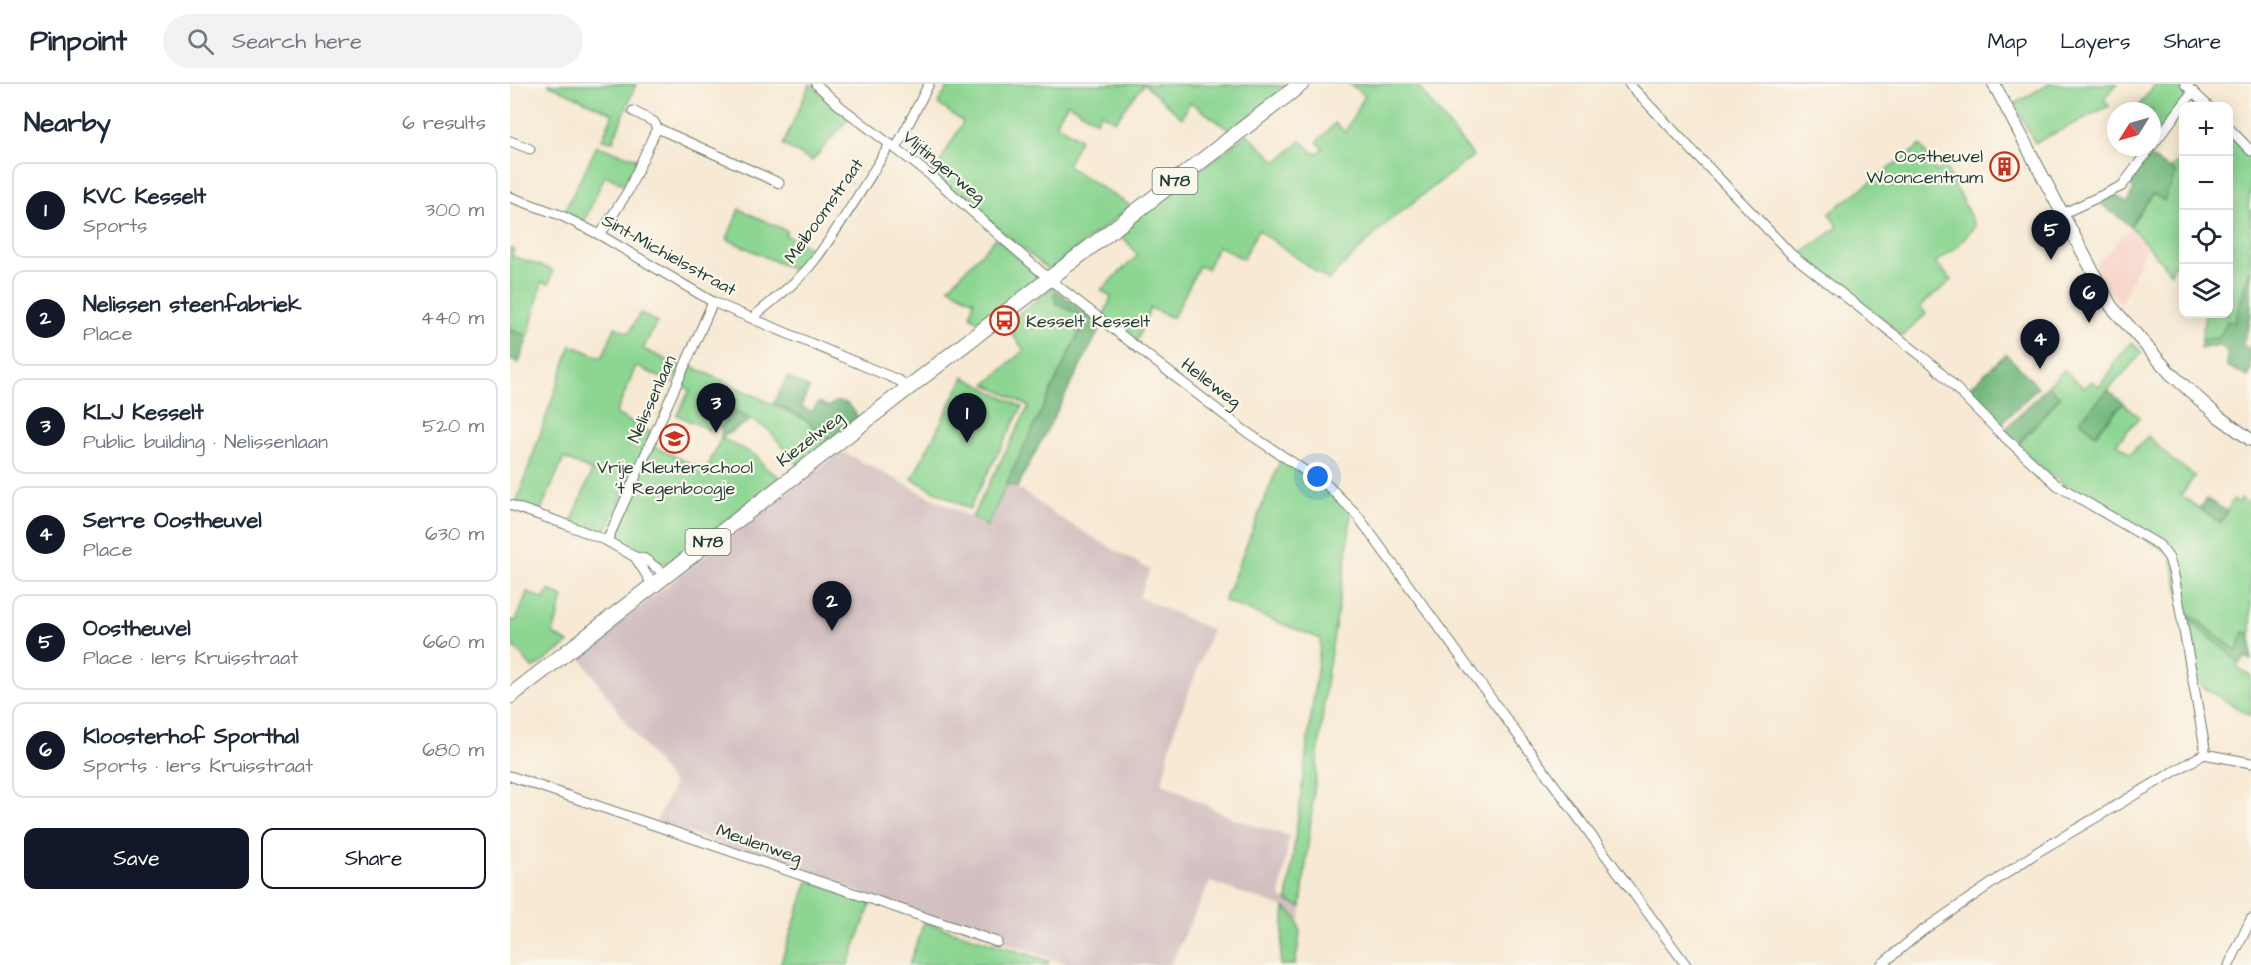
<!DOCTYPE html>
<html lang="en">
<head>
<meta charset="utf-8">
<style>
	body { margin:0; font-family:"Architects Daughter",sans-serif; background:#f2f2f3; color:#1f2937 }
	.controls { position:absolute; right:18px; top:18px; display:grid; overflow:hidden; border-radius:12px; box-shadow:0 3px 15px #0003 }
	.controls button { width:54px; height:54px; display:grid; place-items:center; padding:0; border:0; border-bottom:2px solid #e0e1e3; background:#fff; color:#1f2937; font:30px sans-serif }
	.compass { position:absolute; left:1597px; top:18px; width:54px; height:54px; border-radius:50%; background:#fff; box-shadow:0 3px 15px #0003; rotate:233deg }
	.you { position:absolute; left:808px; top:393px; width:21px; height:21px; margin:-15px; border:4px solid #fff; border-radius:50%; background:#1a73e8; box-shadow:0 0 0 9px #1a73e833 }
	.badge { display:grid; place-items:center; width:39px; height:39px; border-radius:50%; background:#111827; color:#fff; font-size:20px; font-weight:700 }
	.pin { position:absolute; translate:-50% -50px; filter:drop-shadow(0 2px 3px #0008) }
	.pin::after { content:''; position:absolute; top:32px; width:21px; height:18px; background:inherit; clip-path:polygon(0 0,100% 0,50% 100%) }
	.list { margin:0; padding:0; list-style:none }
	h2 { display:flex; justify-content:space-between; align-items:center; height:78px; margin:0; padding:0 24px; font-size:26px }
	h2 small { font-size:20px; font-weight:400; color:#747a83 }
	.list li { display:grid; grid-template-columns:39px 1fr auto; gap:18px; align-items:center; box-sizing:border-box; height:96px; margin:0 12px 12px; padding:0 12px; border:2px solid #e0e1e3; border-radius:12px }
	.list b { display:block; font-size:22px; white-space:nowrap }
	.list p { margin:0; font-size:20px; white-space:nowrap; color:#747a83 }
	.list em { font-size:20px; font-style:normal; color:#747a83 }
	.actions { display:flex; gap:12px; padding:18px 24px }
	.actions a { flex:1; padding:14px 0; border:2px solid #111827; border-radius:12px; text-align:center; font-size:21px; color:#111827 }
	.actions .main { background:#111827; color:#fff }
	.icon { flex:none; width:33px; height:33px; fill:none; stroke:currentColor; stroke-width:2; stroke-linecap:round; stroke-linejoin:round }
	.map { position:relative; flex:none; width:1741px; height:881px; overflow:hidden }
	header { display:flex; align-items:center; gap:36px; box-sizing:border-box; height:84px; padding:0 30px; background:#fff; border-bottom:2px solid #e0e1e3 }
	header strong { font-size:28px }
	nav { display:flex; gap:33px; margin-inline-start:auto; font-size:21px }
	.search { width:420px; height:54px; background:#f2f2f3; display:flex; align-items:center; gap:15px; box-sizing:border-box; padding:0 21px; border-radius:33px; color:#747a83; font-size:22px }
	main { display:flex }
	aside { flex:1; background:#fff }
	.map>svg:first-child { display:block }
	.built { fill:#f7d1c7 }
	.industrial { fill:#d2bfc0 }
	.green { fill:#8cd692; stroke:#568a63; stroke-width:1.5 }
	.forest { fill:#71b77c; stroke:#487a58; stroke-width:1.5 }
	.lines { fill:none; stroke-linecap:round; stroke-linejoin:round }
	.minor-casing { stroke:#6b796c; stroke-width:11 }
	.tertiary-casing { stroke:#6b796c; stroke-width:14 }
	.primary-casing { stroke:#6b796c; stroke-width:17 }
	.minor { stroke:#fff; stroke-width:9 }
	.tertiary { stroke:#fff; stroke-width:12 }
	.primary { stroke:#fff; stroke-width:15 }
	.labels { text-anchor:middle; dominant-baseline:central; stroke-width:4.5; stroke-linejoin:round; paint-order:stroke }
	.shield { fill:#fbf7ec; stroke:#61756b; stroke-width:1.5 }
	.shield-label { font-size:16px; font-weight:bold; fill:#1f3d34 }
	.poi-label { font-size:18px; fill:#1f3d34; stroke:#fbf7ec; text-anchor:end }
	.street-label { font-size:18px; fill:#1f3d34; stroke:#fbf7ec }
</style>
</head>
<body>
<header>
<strong>Pinpoint</strong>
<div class="search"><svg class="icon" aria-label="search" viewBox="0 0 24 24"><circle cx="10" cy="10" r="6"/><path d="M15 15l6 6"/></svg>Search here</div>
<nav><a>Map</a><a>Layers</a><a>Share</a></nav>
</header>
<main>
<aside>
<h2>Nearby<small>6 results</small></h2>
<ul class="list">
<li><span class="badge">1</span><div><b>KVC Kesselt</b><p>Sports</p></div><em>300 m</em></li>
<li><span class="badge">2</span><div><b>Nelissen steenfabriek</b><p>Place</p></div><em>440 m</em></li>
<li><span class="badge">3</span><div><b>KLJ Kesselt</b><p>Public building · Nelissenlaan</p></div><em>520 m</em></li>
<li><span class="badge">4</span><div><b>Serre Oostheuvel</b><p>Place</p></div><em>630 m</em></li>
<li><span class="badge">5</span><div><b>Oostheuvel</b><p>Place · Iers Kruisstraat</p></div><em>660 m</em></li>
<li><span class="badge">6</span><div><b>Kloosterhof Sporthal</b><p>Sports · Iers Kruisstraat</p></div><em>680 m</em></li>
</ul>
<div class="actions"><a class="main">Save</a><a>Share</a></div>
</aside>
<div class="map">
<svg width="1741" height="881" viewBox="0 0 1741 881">
	<rect width="100%" height="100%" fill="#fbf7ec"/>
	<filter id="ink" filterUnits="userSpaceOnUse"><feTurbulence type="fractalNoise" baseFrequency=".0167" numOctaves="2"/><feDisplacementMap in="SourceGraphic" scale="12" xChannelSelector="R" yChannelSelector="G"/><feConvolveMatrix kernelMatrix="1 2 1 2 8 2 1 2 1" color-interpolation-filters="sRGB"/></filter>
	<filter id="wash" filterUnits="userSpaceOnUse"><feTurbulence type="fractalNoise" baseFrequency=".008" numOctaves="4" result="noise"/><feDisplacementMap in="SourceGraphic" scale="24" xChannelSelector="R" yChannelSelector="G"/><feGaussianBlur stdDeviation="1.35" result="paint"/><feColorMatrix in="noise" values="0 0 0 0 0 0 0 0 0 0 0 0 0 0 0 0 0 1.4 0 .05"/><feComposite in="paint" operator="in"/></filter>
	<g filter="url(#wash)">
		<rect width="100%" height="100%" fill="#f7e9d3"/>
		<path class="built" d="M1619,145L1636,163L1610,220L1597,204L1585,181Z"/>
		<path class="industrial" d="M331,367L477,442L496,400L507,403L550,434L640,486L629,513L702,546L664,647L652,699L724,735L779,752L770,813L791,823L790,838L784,829L775,824L700,798L660,881H560L146,738L164,701L112,633L68,570Z"/>
		<g class="green">
			<path d="M38,0H126L103,57L92,56L103,30Z"/>
			<path d="M300,0L339,34L302,77L273,61Z"/>
			<path d="M431,0H677L683,3L685,0L780,2L721,47L680,18L672,34L634,0L605,37L591,29L586,37L558,19L545,39L570,55L557,82L621,122L539,186L423,90L453,38L428,20L438,3Z"/>
			<path d="M839,0H906L963,72L879,137L818,196L748,146L733,175L708,162L697,185L689,182L663,234L640,224L626,259L593,234L601,213L591,206L628,171L609,148L737,50L767,78L791,57L806,70L813,64L807,58L825,39L835,48L855,11Z"/>
			<path d="M1539,0H1607L1594,15L1599,22L1525,59L1504,20Z"/>
			<path d="M1646,0H1671L1680,8L1642,58V27H1624Z"/>
			<path d="M1719,47L1741,72V103L1738,124L1741,127V189H1739L1725,239L1718,236L1710,254H1692L1695,230H1718Z"/>
			<path d="M1411,61L1426,88L1435,82L1465,142L1448,162L1425,179L1442,196L1410,222L1416,230L1393,252L1353,219L1288,172L1328,143L1319,129Z"/>
			<path d="M87,62L128,75L116,102L95,91L74,138L54,128Z"/>
			<path d="M1673,72V183L1664,180L1661,189L1620,142L1643,110L1654,116L1666,89L1660,85Z"/>
			<path d="M229,125L277,147L275,151L307,167L288,188L217,155Z"/>
			<path d="M486,154L528,190V195L472,239L460,232L464,217L439,204L440,202Z"/>
			<path d="M0,164L4,166L2,172L43,186L39,200L32,198L18,252L0,246Z"/>
			<path d="M542,204L547,207L544,211L547,220L576,234L477,442L462,433L519,322L476,300L514,266L495,241Z"/>
			<path d="M130,229L147,238L133,265L170,282L162,299L126,282L106,330L142,349L98,443L93,448H87L61,439L82,387L54,374L30,428L6,420L61,261L92,274L105,243L119,249Z"/>
			<path d="M1622,258L1632,269L1570,337L1586,350L1613,319L1629,333L1607,359L1620,370L1638,352L1661,375L1685,392L1671,411L1710,439L1723,416L1729,419L1731,414L1741,421V550L1734,549L1728,568L1673,525L1660,470L1554,401L1507,362L1550,313L1538,302L1554,286L1574,304L1582,297L1589,303L1604,283L1602,281Z"/>
			<path d="M179,281L294,335L320,356L288,381L258,345L224,326L215,345L202,340L199,346L167,331L180,306L171,301Z"/>
			<path d="M454,293L512,323L459,425L402,395Z"/>
			<path d="M211,354L247,372L255,384L271,394L162,479C151,482 117,465 108,458L105,450L143,362L196,387Z"/>
			<path d="M771,375L821,408L841,427L837,470L817,592L791,823L777,817L811,555L714,517Z"/>
			<path d="M39,506L53,513L43,550L59,559L23,585L0,558V536L6,537L17,508L34,515Z"/>
			<path d="M1674,531L1730,579L1727,583L1741,592L1739,611L1741,612V632L1686,599Z"/>
			<path d="M298,797L361,819L338,881H270Z"/>
			<path d="M775,824C798,837 788,858 785,881H770Z"/>
			<path d="M414,838L539,877L538,881H399Z"/>
		</g>
		<g class="forest">
			<path d="M1636,71L1666,89L1654,117L1643,110L1620,142L1588,117L1604,110L1617,119L1624,105L1620,102Z"/>
			<path d="M1739,188L1741,189V231L1738,238L1740,239L1732,261L1741,266V287L1738,293L1717,282V267L1709,261L1690,265L1692,254H1709L1718,236L1725,238Z"/>
			<path d="M547,207L592,241L507,403L496,400L576,234L547,220L544,210Z"/>
			<path d="M0,246L18,252L9,279L0,276Z"/>
			<path d="M1496,270L1528,303L1490,341L1456,307Z"/>
			<path d="M277,293L299,304L291,322L301,328L309,318L318,323C331,311 341,320 348,334L320,356L294,335L264,319Z"/>
			<path d="M1538,302L1550,312L1507,362L1493,348Z"/>
			<path d="M1598,306L1613,319L1585,350L1570,336Z"/>
			<path d="M221,325L241,336L211,354L212,344Z"/>
			<path d="M1696,415L1717,427L1711,439L1690,424Z"/>
			<path d="M1673,525L1727,567L1734,548L1741,550V576L1736,574L1730,579L1674,531Z"/>
		</g>
	</g>
	<g filter="url(#ink)">
		<g class="lines">
			<defs>
				<g id="minor">
					<path d="M306,0L331,23L424,94L539,195L735,347L818,402L847,431L1176,881"/>
					<path d="M1119,0L1281,170L1423,281L1489,348L1547,401L1649,461L1659,474L1664,491L1695,664L1694,670L1529,767L1412,847L1371,881"/>
					<path d="M1675,0L1698,22"/>
					<path d="M123,27L144,38L147,44"/>
					<path d="M1718,43L1741,67"/>
					<path d="M0,57L20,65"/>
					<path d="M1642,62L1683,8"/>
					<path d="M386,64L419,0"/>
					<path d="M0,113L50,131L90,151L203,218L390,297L397,305"/>
					<path d="M1552,130L1612,102L1641,63"/>
					<path d="M90,151L118,107L147,44L269,99"/>
					<path d="M242,234C263,216 287,199 304,177C332,140 356,99 380,60"/>
					<path d="M0,421L55,440L97,457L125,473L135,475L156,491"/>
					<path d="M97,457L203,218"/>
					<path d="M125,473L143,501"/>
					<path d="M1694,670L1741,679"/>
					<path d="M0,692L487,858"/>
					<path d="M1719,881L1741,835"/>
				</g>
				<path id="tertiary" d="M1484,0L1601,222L1660,289L1709,333L1741,356"/>
				<path id="primary" d="M0,612L791,0"/>
			</defs>
			<use href="#minor" class="minor-casing"/>
			<use href="#tertiary" class="tertiary-casing"/>
			<use href="#primary" class="primary-casing"/>
			<use href="#minor" class="minor"/>
			<use href="#tertiary" class="tertiary"/>
			<use href="#primary" class="primary"/>
		</g>
	</g>
	<defs>
		<symbol id="building-ring" viewBox="-11 -11 22 22"><circle r="9.5" fill="#fbf7ec" stroke="#c8321e" stroke-width="1.5"/><path d="M-4-6H4V6H1V3H-1V6H-4ZM-2.5-4.3h1.7v1.8h-1.7ZM.8-4.3h1.7v1.8H.8ZM-2.5-1h1.7V.8h-1.7ZM.8-1h1.7V.8H.8Z" fill="#c8321e"/></symbol>
		<symbol id="bus-ring" viewBox="-11 -11 22 22"><circle r="9.5" fill="#fbf7ec" stroke="#c8321e" stroke-width="1.5"/><path d="M-5-6H5V4H4V6H2V4H-2V6H-4V4H-5ZM-3.5-4V0h7V-4ZM-3.5 1.2v1.5H-2V1.2ZM2 1.2v1.5H3.5V1.2Z" fill="#c8321e"/></symbol>
		<symbol id="school-ring" viewBox="-11 -11 22 22"><circle r="9.5" fill="#fbf7ec" stroke="#c8321e" stroke-width="1.5"/><path d="M0-5L7-2L0 1L-7-2ZM-4 1L0 2.5L4 1V4Q0 6-4 4Z" fill="#c8321e"/></symbol>
	</defs>
	<g fill-rule="evenodd">
		<use href="#building-ring" x="1478" y="66" width="33" height="33"/>
		<use href="#bus-ring" x="478" y="220" width="33" height="33"/>
		<use href="#school-ring" x="148" y="338" width="33" height="33"/>
	</g>
	<g class="labels">
		<g class="shield">
			<rect x="642.5" y="84" width="45" height="26" rx="4.5"/>
			<rect x="175.5" y="445" width="45" height="26" rx="4.5"/>
		</g>
		<g class="shield-label">
			<text x="665" y="97">N78</text>
			<text x="198" y="458">N78</text>
		</g>
		<g class="poi-label">
			<text x="1473" y="72">Oostheuvel<tspan x="1473" dy="21">Wooncentrum</tspan></text>
			<text x="516" y="237" text-anchor="start">Kesselt Kesselt</text>
			<text x="165" y="383" text-anchor="middle">Vrije Kleuterschool<tspan x="165" dy="21">'t Regenboogje</tspan></text>
		</g>
		<g class="street-label">
			<text transform="translate(434 83) rotate(40)">Vlijtingerweg</text>
			<text transform="translate(314 127) rotate(-55)">Meiboomstraat</text>
			<text transform="translate(159 171) rotate(29)">Sint-Michielsstraat</text>
			<text transform="translate(701 299) rotate(37)">Helleweg</text>
			<text transform="translate(142 315) rotate(-66)">Nelissenlaan</text>
			<text transform="translate(300 355) rotate(-38)">Kiezelweg</text>
			<text transform="translate(249 760) rotate(19)">Meulenweg</text>
		</g>
	</g>
</svg>
<div class="controls">
<button>+</button>
<button>−</button>
<button><svg class="icon" aria-label="locate" viewBox="0 0 24 24"><circle cx="12" cy="12" r="6"/><path d="M12 2v4M12 18v4M2 12h4M18 12h4"/></svg></button>
<button><svg class="icon" aria-label="layers" viewBox="0 0 24 24"><path d="M12 4l9 5-9 5-9-5zM3 14l9 5 9-5"/></svg></button>
</div>
<svg class="compass" viewBox="-18 -18 36 36"><path d="M0-13l5 13h-10z" fill="#e53935"/><path d="M0 13l5-13h-10z" fill="#747a83"/></svg>
<div class="you"></div>
<div class="pin badge" style="left:457px;top:359px">1</div>
<div class="pin badge" style="left:322px;top:547px">2</div>
<div class="pin badge" style="left:206px;top:349px">3</div>
<div class="pin badge" style="left:1530px;top:285px">4</div>
<div class="pin badge" style="left:1541px;top:176px">5</div>
<div class="pin badge" style="left:1579px;top:239px">6</div>
</div>
</main>
</body>
</html>
